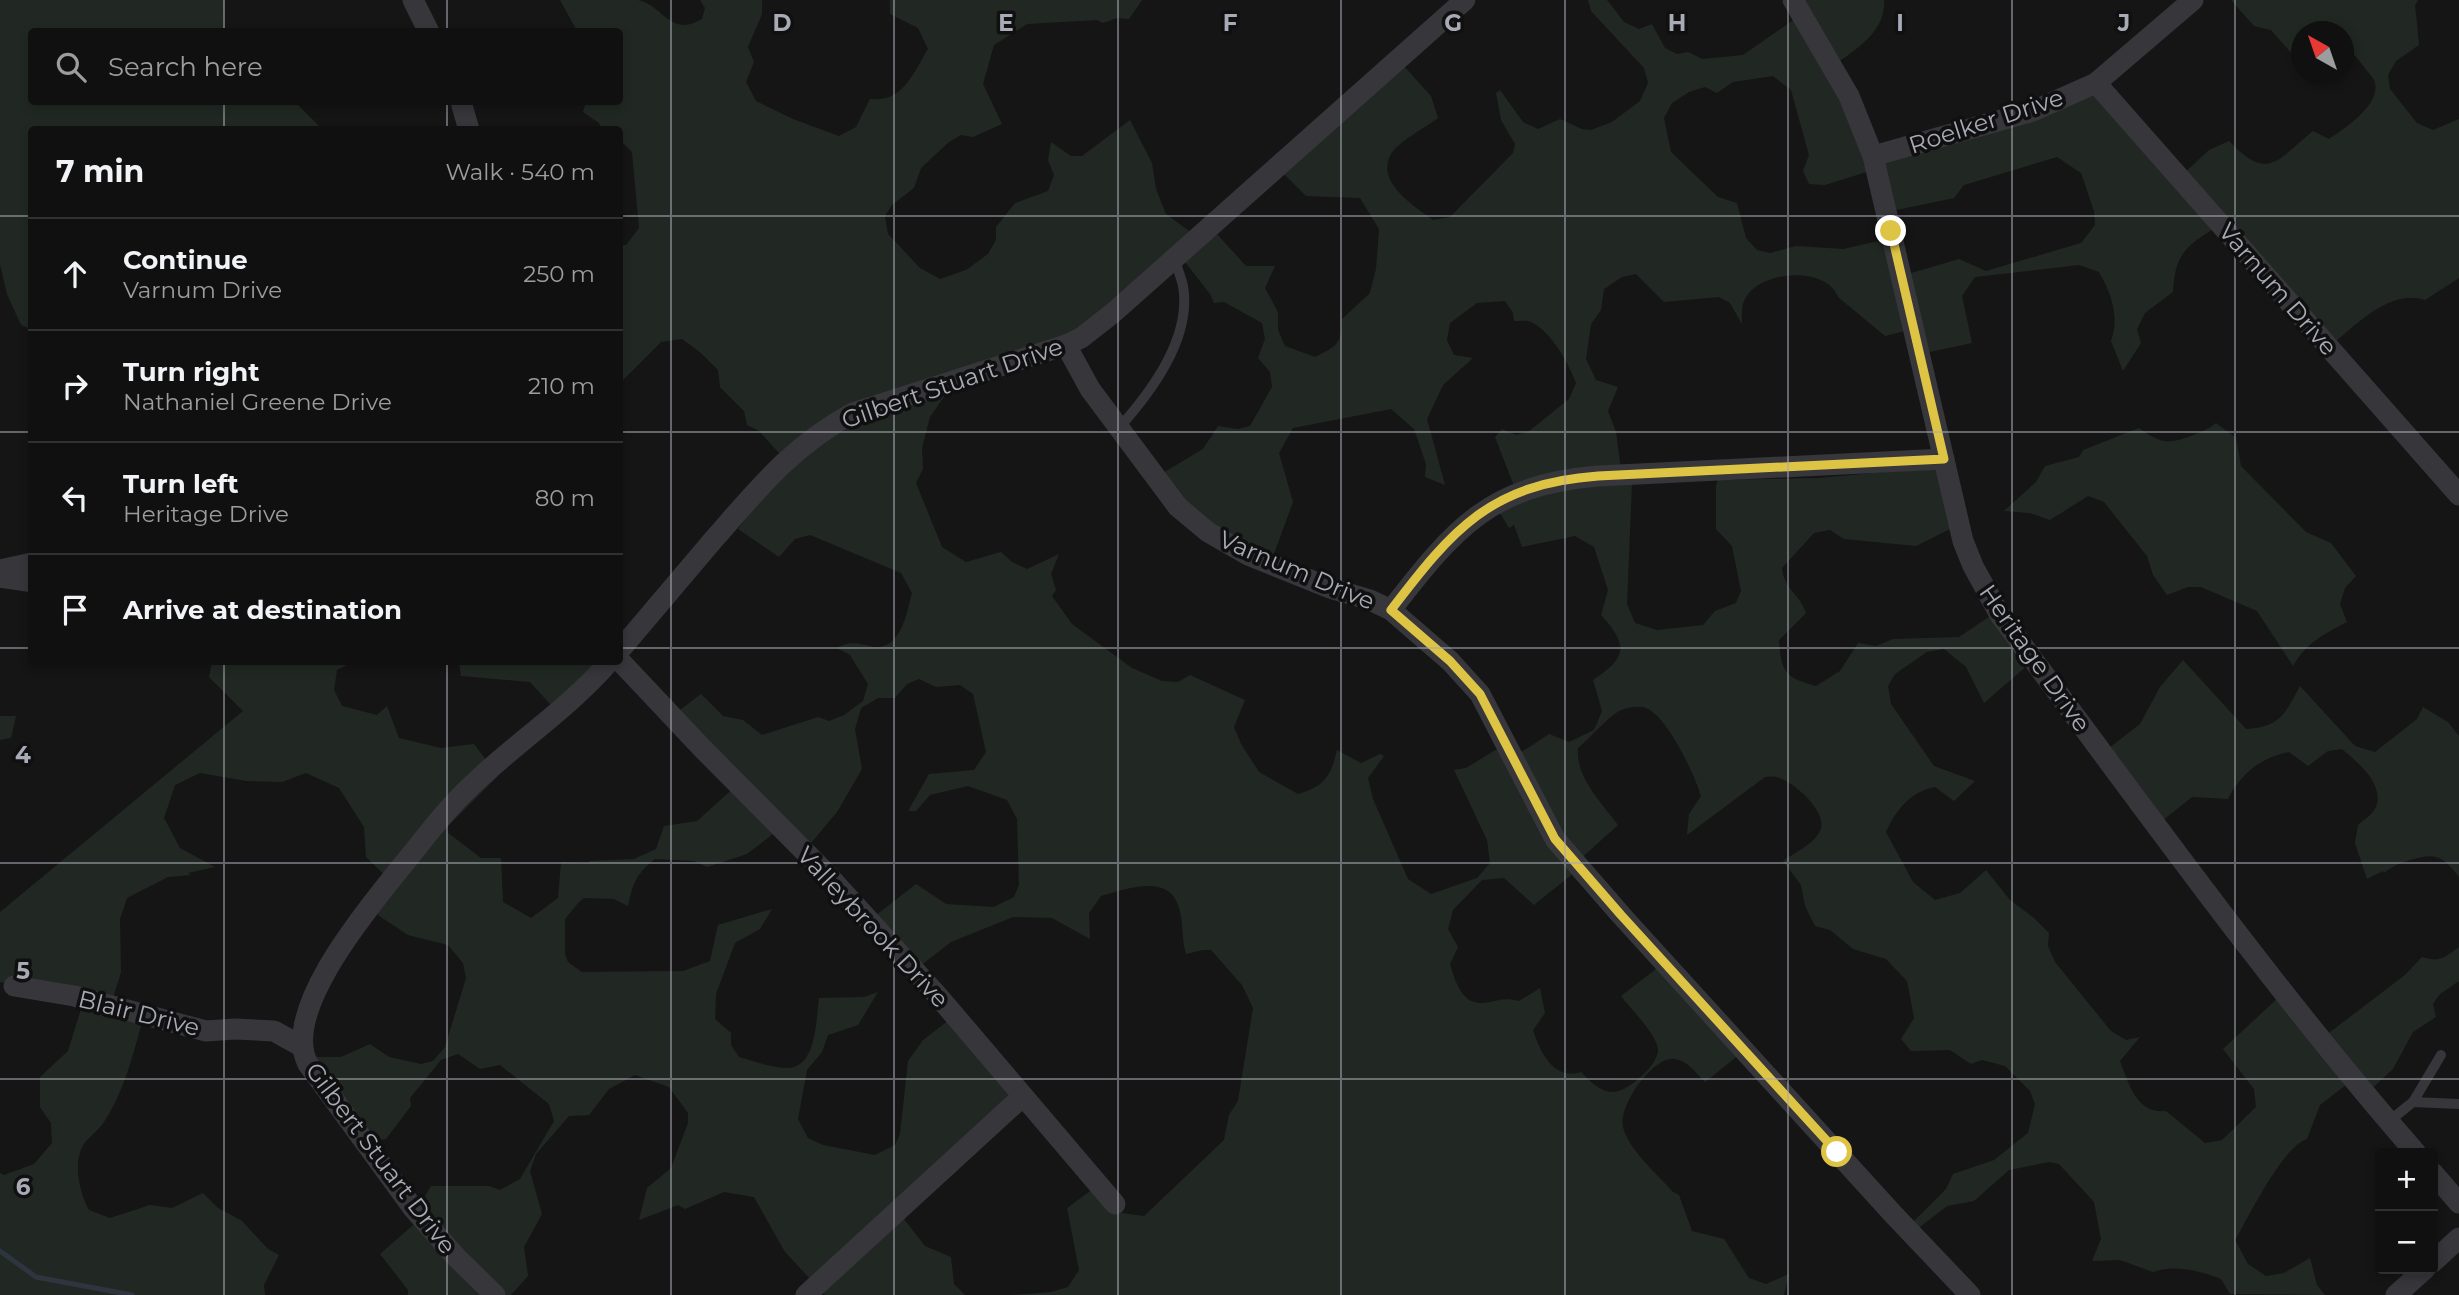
<!DOCTYPE html>
<html lang="en">
<head>
<meta charset="utf-8">
<style>
	body { margin:0; font-family:Montserrat,sans-serif; background:#1e1e1e; color:#f1f3f6 }
	.controls { position:absolute; right:21px; bottom:21px; display:grid; overflow:hidden; border-radius:7px; box-shadow:0 4px 10px #0003 }
	.controls button { width:63px; height:63px; display:grid; place-items:center; padding:0; border:0; border-bottom:2px solid #303030; background:#101010; color:#f1f3f6; font:35px sans-serif }
	.compass { position:absolute; left:2291px; top:21px; width:63px; height:63px; border-radius:50%; background:#101010; box-shadow:0 4px 10px #0003; rotate:320deg }
	.stop { position:absolute; width:21px; height:21px; margin:-16px; border:5px solid #dec445; border-radius:50%; background:#fff }
	.stop.end { background:#dec445; border-color:#fff; box-shadow:0 2px 7px #0008 }
	.list { margin:0; padding:0; list-style:none }
	h2 { display:flex; justify-content:space-between; align-items:center; height:91px; margin:0; padding:0 28px; font-size:30px }
	h2 small { font-size:23px; font-weight:400; color:#9c9d9f }
	.list li { display:grid; grid-template-columns:46px 1fr auto; gap:21px; align-items:center; box-sizing:border-box; height:112px; padding:0 28px; border-top:2px solid #303030 }
	.list b { display:block; font-size:26px; white-space:nowrap }
	.list p { margin:0; font-size:23px; white-space:nowrap; color:#9c9d9f }
	.list em { font-size:23px; font-style:normal; color:#9c9d9f }
	.icon { flex:none; width:38px; height:38px; fill:none; stroke:currentColor; stroke-width:2; stroke-linecap:round; stroke-linejoin:round }
	.map { position:relative; flex:none; width:2459px; height:1295px; overflow:hidden }
	.search { position:absolute; background:#101010; box-shadow:0 4px 10px #0003; left:28px; top:28px; width:595px; height:77px; display:flex; align-items:center; gap:18px; box-sizing:border-box; padding:0 24px; border-radius:7px; color:#9c9d9f; font-size:26px }
	.panel { position:absolute; background:#101010; box-shadow:0 4px 10px #0003; left:28px; top:126px; width:595px; height:539px; border-radius:7px }
	.map>svg:first-child { display:block }
	.green { fill:#212823; fill-rule:evenodd }
	.lines { fill:none; stroke-linecap:round; stroke-linejoin:round }
	.stream { stroke:#2f353e; stroke-width:5 }
	.lane { stroke:#36363b; stroke-width:10 }
	.street { stroke:#36363b; stroke-width:21 }
	.route { stroke:#dec445; stroke-width:9 }
	.grid { fill:none; stroke:#a8aab5; stroke-width:2; stroke-opacity:0.55 }
	.labels { text-anchor:middle; dominant-baseline:central; stroke-width:7; stroke-linejoin:round; paint-order:stroke }
	.street-label { font-size:24px; fill:#a8aab5; stroke:#101011 }
	.grid-label { font-size:23px; text-anchor:middle; font-weight:bold; fill:#a8aab5; stroke:#101011; stroke-width:7; stroke-linejoin:round; paint-order:stroke }
</style>
</head>
<body>
<div class="map">
<svg width="2459" height="1295" viewBox="0 0 2459 1295">
	<rect width="100%" height="100%" fill="#151516"/>
	<g class="green">
		<path d="M0,0H224L223,26L229,31L32,32V102H295L322,129L32,130L31,329L21,325L7,294L0,264Z"/>
		<path d="M560,0C578,0 597,0 616,0C623,0 632,0 638,0C664,6 670,38 702,19L705,8L700,0H762V14L748,47L754,62L746,82L756,101L793,119L839,136L856,127L870,99C903,103 913,73 928,49L918,28L890,14V0H1142L1129,19L1117,18L1103,23L1097,20L1027,24L994,45L983,84L1002,124L973,137L961,135L949,142L921,168L914,188L892,205L885,216L888,234L920,268L940,279L966,270L988,254L996,240V227L1015,203L1048,191L1054,175L1048,160L1051,142L1071,156H1082L1130,120L1152,163L1156,189L1166,214L1196,236L1216,233L1246,266H1275L1265,288L1278,312V330L1285,346L1315,357C1337,346 1342,344 1342,319L1370,293L1376,269L1379,229L1360,198L1306,196L1283,173L1404,66L1431,96L1438,118C1426,127 1402,140 1393,151C1372,180 1413,205 1433,220L1450,217L1513,153L1515,144L1501,120L1496,93L1500,90L1523,122L1538,129L1560,119L1582,129L1591,130L1612,122L1640,101L1648,83L1644,68L1591,11L1588,0H1607L1624,22L1639,29L1652,24L1665,48L1677,54L1688,52L1702,59L1743,55L1799,16L1792,0H1884C1886,32 1856,49 1833,66L1872,155L2088,85L2179,178L2209,150L2229,141C2268,182 2276,161 2313,131L2329,139C2344,129 2384,103 2374,80C2372,76 2367,71 2364,67C2357,58 2353,52 2344,47V32H2302L2301,64L2271,30L2254,26L2231,0H2418L2415,5L2419,45L2396,61L2388,75L2390,89L2417,123L2433,130L2459,119V278L2425,300C2389,288 2354,327 2328,348L2220,225C2188,245 2175,251 2173,292L2145,313L2137,329L2141,343L2123,371L2111,341C2120,317 2111,293 2099,272L2079,265L1975,277L1962,296L1972,343L1920,354L1909,330L1885,336L1838,297C1826,265 1757,270 1744,301C1741,307 1742,318 1742,324L1730,303L1719,297L1664,302L1636,274L1622,277L1604,289L1601,310L1591,324L1586,359L1596,380L1618,387L1608,411L1616,432L1622,477L1632,482L1627,604L1635,623L1657,630L1703,625L1715,611L1736,603L1741,591L1732,546L1716,529V486L1718,480L1819,478L1939,467L1956,526L1916,546L1844,539L1830,530L1814,533L1782,568C1785,591 1799,593 1806,613L1779,640C1781,673 1786,678 1816,686L1840,671L1858,643L1876,646L1893,639L1959,637L1999,610L2036,658L1984,703L1966,667L1944,649L1927,652L1895,674L1888,686L1891,704L1934,766L1975,781L1954,801L1935,787C1911,791 1896,810 1886,832L1913,882L1935,900L1960,893L1986,870L2010,900L2034,918L2049,933L2048,946L2055,962L2111,1031L2126,1040L2140,1037L2120,1061C2129,1084 2136,1114 2166,1111L2205,1143L2222,1140L2256,1107L2254,1089L2223,1049L2279,997L2321,1039L2405,975L2422,957C2440,963 2445,957 2459,947V981L2440,994L2433,1004L2436,1017L2413,1032L2393,1069L2365,1095L2351,1081L2320,1105L2307,1139C2283,1146 2249,1216 2235,1240L2248,1264L2266,1276L2284,1273L2310,1258L2317,1285L2325,1295L2230,1294L2221,1279C2201,1271 2174,1264 2153,1272L2120,1260L2092,1261L2101,1239L2094,1202L2059,1164L2049,1162L2009,1170L1974,1201L1947,1206L1911,1234L1908,1227L1946,1189L1953,1174L1994,1160L2028,1133L2035,1104L2030,1091L2005,1066L1982,1060L1971,1064L1950,1050L1911,1051L1901,1039L1914,1018L1907,981L1886,959L1853,949L1830,930L1815,926L1805,906L1801,885L1783,861C1795,852 1817,843 1821,828C1826,810 1792,780 1776,777C1772,776 1768,777 1765,777L1687,835L1689,814L1701,796C1695,775 1667,716 1646,708C1639,705 1626,708 1619,711C1606,719 1590,738 1578,748C1575,777 1602,803 1618,825L1578,861L1575,872L1534,905L1504,878L1482,880L1453,910L1448,929L1458,947L1450,964C1454,978 1461,1002 1479,1003C1494,1004 1499,996 1519,1001L1540,988L1545,1013L1533,1030C1540,1052 1554,1081 1581,1072C1590,1081 1600,1092 1613,1092C1628,1092 1658,1065 1658,1050C1658,1036 1630,1008 1621,996L1665,962L1740,1054L1705,1082C1696,1073 1688,1061 1675,1059C1652,1056 1618,1107 1623,1127C1628,1149 1658,1175 1673,1192L1679,1195L1692,1231L1724,1239L1749,1278L1766,1284L1789,1274L1784,1295H1012L1051,1292L1068,1287L1079,1270L1067,1208L1097,1186L1122,1213L1144,1216L1224,1140L1229,1115L1238,1101L1253,1008L1242,985L1211,950H1203L1186,954C1181,938 1184,920 1178,905C1167,873 1124,890 1101,896L1089,913L1090,939L1052,918L1013,917L951,942L915,970L875,916L916,884L946,904L994,907L1014,897L1019,885L1017,819L1007,800L968,786L930,795L916,811H908L929,774L974,770L986,752L973,694L960,685L936,687L919,679L907,684L895,698H878L861,708L855,729L862,769L837,812L806,849L782,827L747,854L707,867L694,861L655,859C636,874 633,883 628,906L614,899L584,898L579,902L565,919V954L568,962L582,972L683,971L710,961L718,925L772,909L760,929L735,943L716,994L715,1019L731,1033V1045L739,1057C754,1061 772,1068 788,1068C817,1067 816,1019 819,998L864,997L878,992L858,1025L828,1035L822,1052L807,1070L798,1119L808,1138L823,1145L875,1155L895,1145L900,1134L908,1061L923,1040L953,1017L1020,1098L900,1214L925,1246L951,1257L954,1284L965,1295H825L785,1252L754,1197L724,1192L685,1209L678,1205L639,1220L647,1188L671,1168L688,1123V1113L669,1087L635,1075L609,1089L589,1115L569,1116L536,1154L530,1171L542,1214L524,1247L528,1276L511,1295H408V1290L380,1254L420,1219L415,1212L431,1186H489L500,1190L520,1179L554,1121L549,1104L500,1065L480,1069L458,1054L441,1060L410,1098L411,1106L386,1139L363,1141L305,1057H341L370,1044L389,1057L421,1064L433,1061L445,1047L466,978L463,963L448,945L408,935L378,915L379,909L395,885L366,857L364,827L339,788L306,773L282,782L246,781L200,773L175,785L164,818L180,848L215,867L188,873L191,875L168,877L127,898L120,919L121,972L111,1005L141,1026C132,1059 123,1093 104,1122C98,1131 87,1138 82,1147C73,1165 80,1194 89,1210L110,1218L150,1205L172,1208L203,1193L218,1208L242,1221L268,1249L279,1255L264,1285L265,1295H0V1173L4,1175L34,1164L52,1143L51,1123L40,1107V1077L68,1051L81,1009L79,1003L0,982V912L243,711L209,677L212,662H231L238,665L249,662H353L337,670L334,690L342,706L377,715L387,706L399,738L441,748L474,744L498,776L447,827V832L481,858H501L503,902L531,918L558,898L561,862L589,863V861L634,859L656,849L664,826L697,821L736,786L672,716L701,694L723,716L743,720L762,735L818,717L829,721L844,715L863,701L868,684L850,655L837,648C851,640 860,644 874,647C901,650 907,612 912,593L901,573L810,535L795,539L779,557L738,529L787,462L759,431L747,425L744,411L720,387L718,370L701,353L682,339L661,342L620,383V245H626L639,228L632,152L620,140V130L602,129L599,123L583,112L586,102H620V32L577,31ZM1773,76L1791,90L1809,155L1803,171L1809,184L1825,185L1873,170L1887,212L1954,198L1964,185L2057,157L2081,173L2094,211L2095,225L2081,243L1986,271L1959,259L1901,276L1887,239L1843,249L1796,246L1770,253L1757,250L1746,238L1737,203L1718,197L1671,152L1664,118L1672,103L1689,92L1705,87L1717,93L1733,82ZM1185,262L1210,294L1214,303L1224,302L1262,323L1265,339L1258,358L1270,372L1272,387L1250,426L1238,429L1218,426L1203,449L1156,477L1248,554L1271,562L1293,502L1279,453L1293,428L1391,409L1414,429L1426,464L1425,477L1445,485L1427,419L1443,385L1473,358L1454,355L1447,340L1450,323L1477,303L1505,301L1513,313L1514,321C1519,321 1526,320 1531,322C1551,331 1569,364 1576,383L1569,399L1528,432L1516,435L1502,429L1495,437L1519,499L1500,513L1509,528L1514,525L1522,547L1575,536L1594,547L1608,590L1601,615C1628,645 1628,657 1593,680L1602,711L1594,730L1569,742L1549,734L1514,757L1502,746L1466,768L1454,770L1487,840L1490,863L1477,878L1431,894L1408,879L1373,799L1368,778L1384,756L1380,754L1361,763L1337,750C1331,775 1326,786 1298,794L1259,772L1241,744L1234,727L1245,700L1190,675L1178,682L1162,681L1132,668L1072,624L1052,596L1056,590L1051,574L1059,554L1027,569L1012,562L1001,552L966,562L942,547L916,483L923,469L922,448L930,417L946,394L1098,337Z"/>
		<path d="M2216,423L2236,438L2241,466L2306,532L2331,543L2356,576L2345,588L2340,604L2347,622C2325,633 2305,644 2293,666L2257,611L2201,587H2188L2167,595L2153,575L2147,556L2104,502L2088,496L2050,520L2030,513L2004,511L2036,482L2045,466L2079,457L2083,450L2139,428C2160,443 2167,445 2191,436C2201,432 2209,429 2216,423Z"/>
		<path d="M2183,660L2246,729C2280,727 2285,714 2300,686L2355,746L2375,752L2417,719L2423,707L2448,722L2459,736V877C2443,856 2436,852 2410,860C2400,863 2393,866 2384,873L2383,871L2367,879L2355,843L2358,825C2365,819 2374,814 2377,804C2382,781 2357,762 2342,749L2328,751L2308,766L2289,752C2262,757 2240,774 2228,799L2192,797L2157,825L2104,752L2140,724L2160,687Z"/>
		<path d="M459,662H602L560,715L530,682L461,676Z"/>
		<path d="M0,716H16L11,738L0,740Z"/>
	</g>
	<g class="lines">
		<path class="stream" d="M0,1251L36,1277L132,1295"/>
		<g class="lane">
			<path d="M1119,428C1151,392 1192,338 1183,286C1181,277 1177,268 1175,259"/>
			<path d="M2413,1102L2459,1104"/>
			<path d="M2388,1122L2413,1102L2441,1055"/>
		</g>
		<g class="street">
			<path d="M413,0L429,32"/>
			<path d="M1793,0L1849,96L1873,156L1963,541L1973,566L2000,615C2136,797 2267,982 2416,1153"/>
			<path d="M2096,83L2459,495"/>
			<path d="M461,102L469,130"/>
			<path d="M1873,156L2033,111L2096,83L2193,0"/>
			<path d="M1066,345L1090,389L1178,507L1208,532L1248,555L1330,588L1370,600L1391,610L1450,661L1480,694L1555,839L1621,915L1893,1214L1970,1295"/>
			<path d="M0,570L32,563"/>
			<path d="M0,577L32,582"/>
			<path d="M1391,610C1454,529 1489,485 1598,476L1944,459"/>
			<path d="M620,650C651,613 683,576 714,539C758,489 793,445 853,413L1066,345L1081,338L1113,313L1465,0"/>
			<path d="M620,661L702,748L825,872L938,996L1115,1204"/>
			<path d="M14,986L74,996L206,1031L235,1029L274,1031L301,1046"/>
			<path d="M2433,1173L2459,1203"/>
			<path d="M2433,1262L2459,1238"/>
			<path d="M495,1295L456,1257L413,1208L308,1064C280,1011 370,906 402,866C420,844 437,821 456,801C504,750 564,714 609,662"/>
			<path d="M806,1295L1023,1096"/>
			<path d="M2396,1295L2425,1269"/>
		</g>
	</g>
	<g class="lines">
		<path class="route" d="M1837,1152L1621,915L1555,839L1480,694L1450,661L1391,610C1453,529 1490,484 1598,476L1944,459L1891,231"/>
	</g>
	<path class="grid" d="M224,0V32M447,0V32M671,0V1295M894,0V1295M1118,0V1295M1341,0V1295M1565,0V1295M1788,0V1295M2012,0V1295M2235,0V1295M224,102V130M447,102V130M0,216H32M620,216H2459M0,432H32M620,432H2459M0,648H32M620,648H2459M224,662V1295M447,662V1295M0,863H2459M0,1079H2459"/>
	<g class="labels">
		<g class="street-label">
			<text transform="translate(1986 121) rotate(-18)">Roelker Drive</text>
			<text transform="translate(2278 289) rotate(49)">Varnum Drive</text>
			<text transform="translate(952 383) rotate(-19)">Gilbert Stuart Drive</text>
			<text transform="translate(1297 570) rotate(23)">Varnum Drive</text>
			<text transform="translate(2035 658) rotate(55)">Heritage Drive</text>
			<text transform="translate(873 927) rotate(47)">Valleybrook Drive</text>
			<text transform="translate(139 1013) rotate(14)">Blair Drive</text>
			<text transform="translate(381 1158) rotate(53)">Gilbert Stuart Drive</text>
		</g>
	</g>
	<g class="grid-label">
		<text x="782" y="31">D</text>
		<text x="1006" y="31">E</text>
		<text x="1230" y="31">F</text>
		<text x="1453" y="31">G</text>
		<text x="1677" y="31">H</text>
		<text x="1900" y="31">I</text>
		<text x="2124" y="31">J</text>
		<text x="23" y="763">4</text>
		<text x="23" y="979">5</text>
		<text x="23" y="1195">6</text>
	</g>
</svg>
<div class="controls">
<button>+</button>
<button>−</button>
</div>
<svg class="compass" viewBox="-18 -18 36 36"><path d="M0-13l5 13h-10z" fill="#e53935"/><path d="M0 13l5-13h-10z" fill="#9c9d9f"/></svg>
<div class="stop" style="left:1837px;top:1152px"></div>
<div class="stop end" style="left:1891px;top:231px"></div>
<div class="search"><svg class="icon" aria-label="search" viewBox="0 0 24 24"><circle cx="10" cy="10" r="6"/><path d="M15 15l6 6"/></svg>Search here</div>
<section class="panel">
<h2>7 min<small>Walk · 540 m</small></h2>
<ul class="list">
<li><svg class="icon" aria-label="ahead" viewBox="0 0 24 24"><path d="M12 20V5M6 11l6-6 6 6"/></svg><div><b>Continue</b><p>Varnum Drive</p></div><em>250 m</em></li>
<li><svg class="icon" aria-label="right" viewBox="0 0 24 24"><path d="M7 20v-9h11M14 6l5 5-5 5"/></svg><div><b>Turn right</b><p>Nathaniel Greene Drive</p></div><em>210 m</em></li>
<li><svg class="icon" aria-label="left" viewBox="0 0 24 24"><path d="M17 20v-9H6M10 6l-5 5 5 5"/></svg><div><b>Turn left</b><p>Heritage Drive</p></div><em>80 m</em></li>
<li><svg class="icon" aria-label="arrive" viewBox="0 0 24 24"><path d="M6 21V4h12l-3 4 3 4H6"/></svg><div><b>Arrive at destination</b></div></li>
</ul>
</section>
</div>
</body>
</html>
